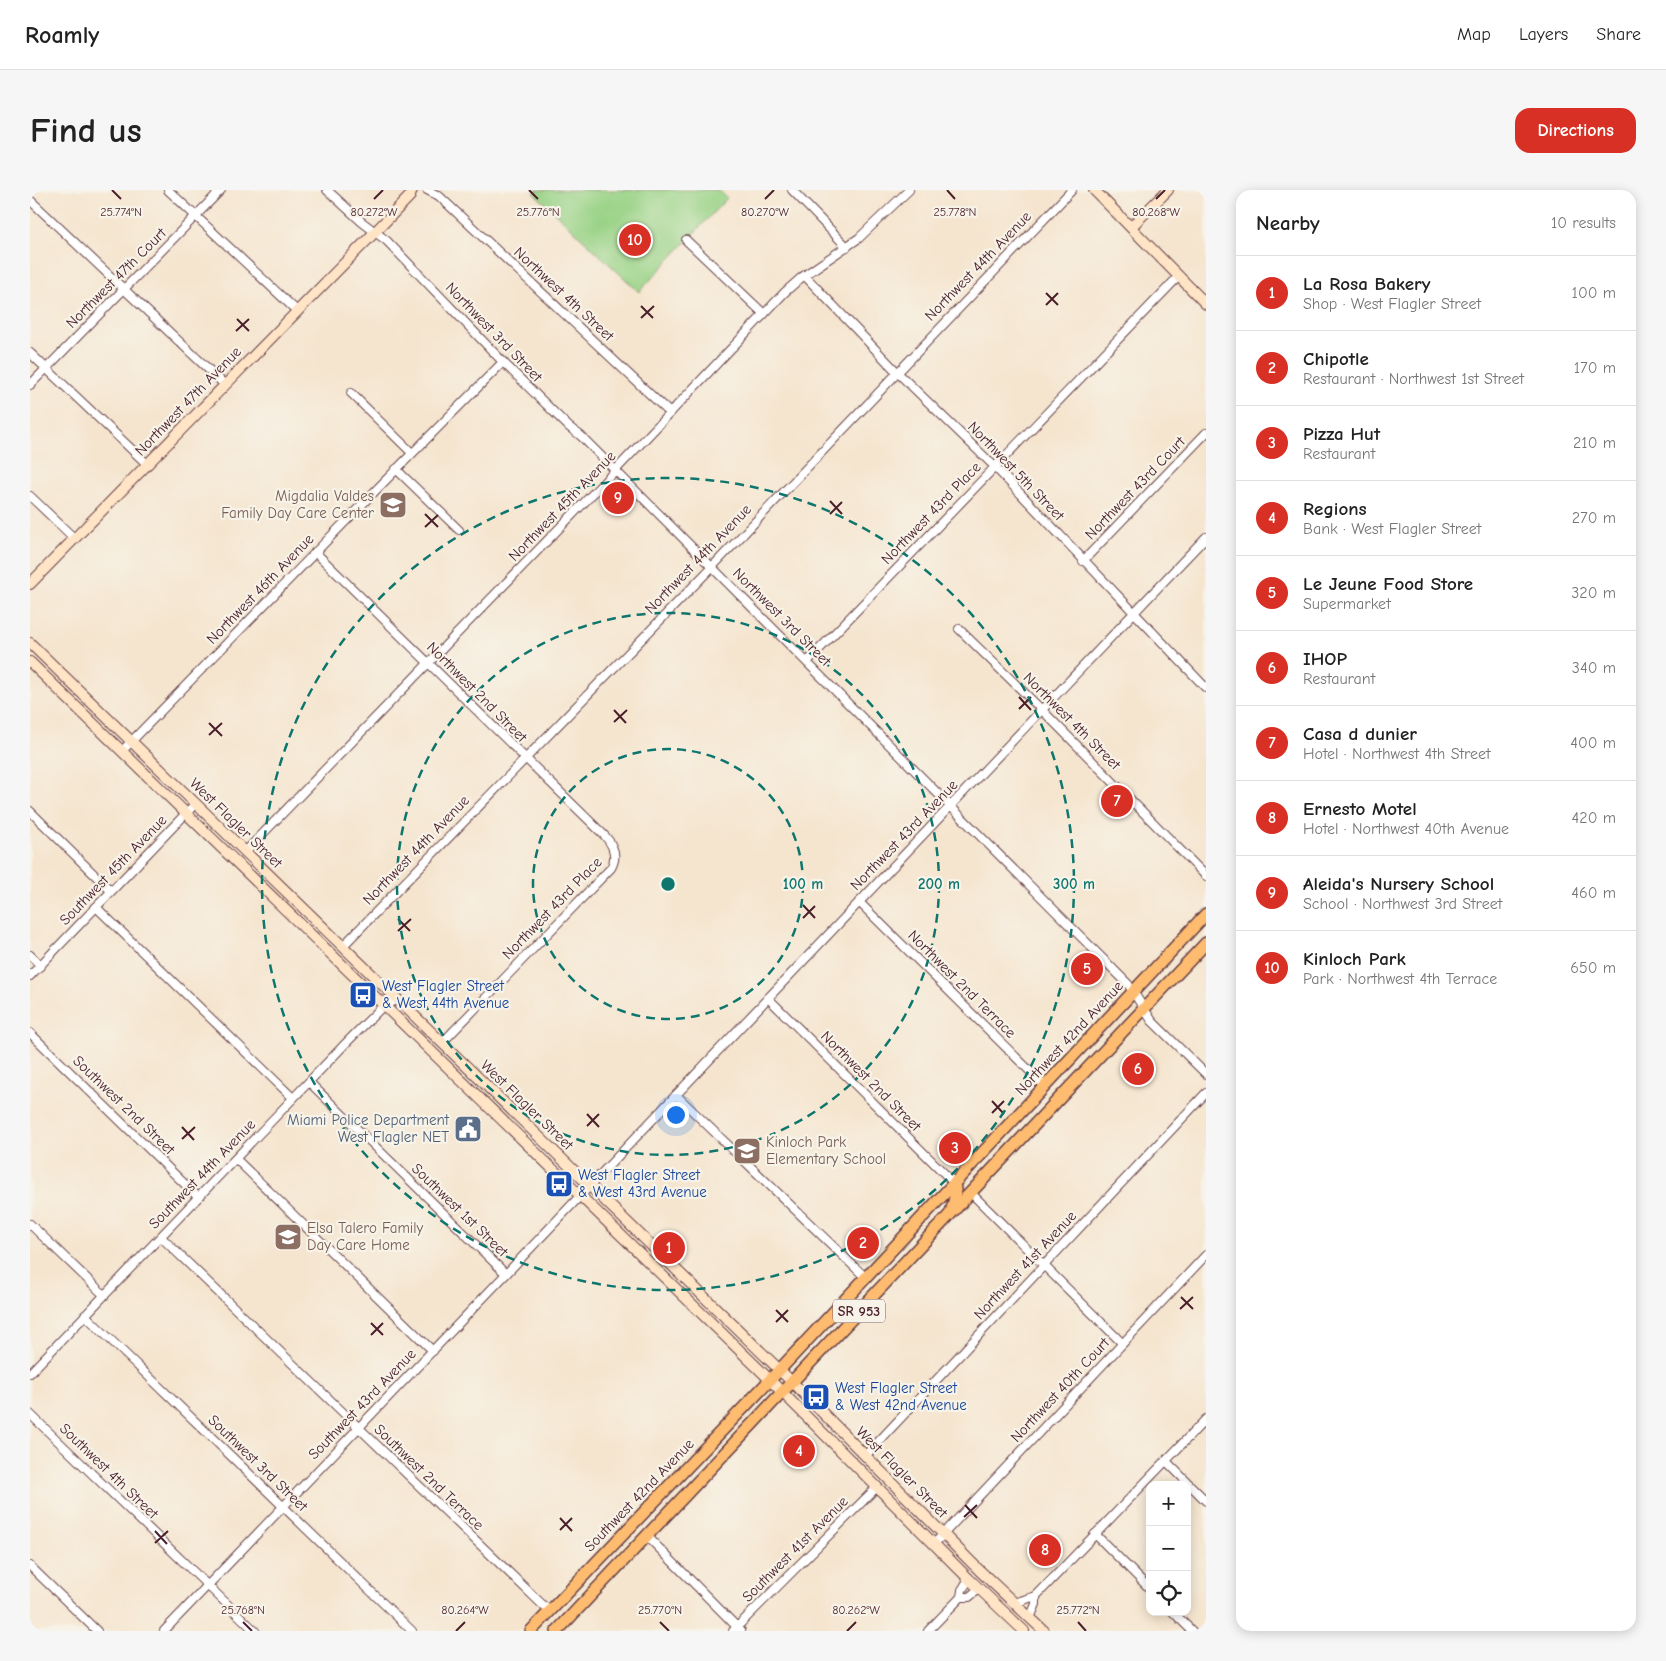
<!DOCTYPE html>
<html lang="en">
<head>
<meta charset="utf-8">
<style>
	body { margin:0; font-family:"Comic Neue",sans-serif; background:#f6f6f6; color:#222 }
	.controls { position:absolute; right:15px; bottom:15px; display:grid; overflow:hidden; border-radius:10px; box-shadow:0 2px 12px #0003 }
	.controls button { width:45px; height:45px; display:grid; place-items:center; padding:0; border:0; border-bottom:1px solid #e0e0e0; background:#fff; color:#222; font:25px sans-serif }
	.you { position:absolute; left:645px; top:924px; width:18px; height:18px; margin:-12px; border:4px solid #fff; border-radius:50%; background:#1a73e8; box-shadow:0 0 0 8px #1a73e833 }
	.badge { display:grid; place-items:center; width:32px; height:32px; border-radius:50%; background:#d93025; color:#fff; font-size:16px; font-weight:700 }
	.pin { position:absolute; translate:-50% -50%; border:2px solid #fff; box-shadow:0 1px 5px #0006 }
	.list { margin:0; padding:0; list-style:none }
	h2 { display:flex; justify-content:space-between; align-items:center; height:65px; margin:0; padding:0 20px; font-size:21px }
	h2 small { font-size:16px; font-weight:400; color:#767676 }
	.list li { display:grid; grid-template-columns:32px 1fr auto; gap:15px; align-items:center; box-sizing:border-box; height:75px; padding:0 20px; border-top:1px solid #e0e0e0 }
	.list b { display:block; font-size:19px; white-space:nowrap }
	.list p { margin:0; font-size:16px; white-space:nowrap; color:#767676 }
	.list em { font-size:16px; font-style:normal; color:#767676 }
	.icon { flex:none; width:28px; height:28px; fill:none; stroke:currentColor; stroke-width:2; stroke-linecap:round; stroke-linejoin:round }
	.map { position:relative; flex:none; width:1176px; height:1441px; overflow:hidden; border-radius:15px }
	header { display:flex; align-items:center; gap:30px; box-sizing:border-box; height:70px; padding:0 25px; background:#fff; border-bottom:1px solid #e0e0e0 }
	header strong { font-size:24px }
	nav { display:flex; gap:28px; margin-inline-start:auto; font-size:18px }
	.intro { display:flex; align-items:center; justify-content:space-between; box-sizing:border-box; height:120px; padding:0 30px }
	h1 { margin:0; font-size:35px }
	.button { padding:12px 22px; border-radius:15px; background:#d93025; color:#fff; font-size:18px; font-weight:700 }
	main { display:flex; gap:30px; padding:0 30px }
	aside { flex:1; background:#fff; border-radius:15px; box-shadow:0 2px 12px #0003 }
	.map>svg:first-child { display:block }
	.green { fill:#9ad387; stroke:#727959 }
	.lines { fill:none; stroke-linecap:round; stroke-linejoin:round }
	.street-casing { stroke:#643d44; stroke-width:10 }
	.secondary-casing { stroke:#643d44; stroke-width:12 }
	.primary-casing { stroke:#643d44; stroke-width:14 }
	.street { stroke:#fff; stroke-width:8 }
	.secondary { stroke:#ffe4c6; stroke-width:10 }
	.primary { stroke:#febc70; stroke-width:11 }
	.ticks { fill:none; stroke:#4a1f2b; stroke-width:2 }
	.ring { fill:none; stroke:#0f766e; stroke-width:2.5; stroke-dasharray:9 6 }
	.labels { text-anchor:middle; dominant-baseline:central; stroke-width:4.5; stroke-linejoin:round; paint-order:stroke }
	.shield { fill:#f7f3e8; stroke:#7e5f64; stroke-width:1 }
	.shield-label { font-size:14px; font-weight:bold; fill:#4a1f2b }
	.street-label { font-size:15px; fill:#4a1f2b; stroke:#f7f3e8 }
	.education-label { font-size:15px; fill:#785e54; stroke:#f7f3e8; text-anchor:start }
	.transit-label { font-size:15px; fill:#164399; stroke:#f7f3e8; text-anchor:start }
	.service-label { font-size:15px; fill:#4e5e75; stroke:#f7f3e8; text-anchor:end }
	.ticks-label { font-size:12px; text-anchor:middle; fill:#4a1f2b; stroke:#f7f3e8; stroke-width:4.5; stroke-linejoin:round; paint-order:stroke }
	.centre { fill:#0f766e; stroke:#f7f3e8; stroke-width:2.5 }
	.ring-label { font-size:15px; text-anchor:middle; font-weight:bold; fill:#0f766e; stroke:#f7f3e8; stroke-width:4.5; stroke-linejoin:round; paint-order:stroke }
</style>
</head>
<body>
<header>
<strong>Roamly</strong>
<nav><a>Map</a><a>Layers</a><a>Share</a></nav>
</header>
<div class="intro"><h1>Find us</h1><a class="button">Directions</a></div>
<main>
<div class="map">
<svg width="1176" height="1441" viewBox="0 0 1176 1441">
	<rect width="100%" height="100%" fill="#f7f3e8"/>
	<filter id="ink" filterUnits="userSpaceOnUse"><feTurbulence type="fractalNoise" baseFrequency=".02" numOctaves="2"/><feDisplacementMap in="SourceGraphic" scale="10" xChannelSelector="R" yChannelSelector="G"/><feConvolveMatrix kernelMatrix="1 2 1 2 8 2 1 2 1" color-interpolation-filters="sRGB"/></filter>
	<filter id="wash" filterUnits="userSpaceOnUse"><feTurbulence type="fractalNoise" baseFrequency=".0096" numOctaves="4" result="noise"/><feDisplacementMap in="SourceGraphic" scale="20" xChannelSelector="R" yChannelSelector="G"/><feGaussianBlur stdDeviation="1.12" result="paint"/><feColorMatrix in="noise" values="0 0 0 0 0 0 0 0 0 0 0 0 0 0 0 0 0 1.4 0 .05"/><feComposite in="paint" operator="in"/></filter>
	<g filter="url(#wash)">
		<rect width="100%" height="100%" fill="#f5e5cf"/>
		<path class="green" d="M507,0H689L697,8L609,102L504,3Z"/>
	</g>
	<g filter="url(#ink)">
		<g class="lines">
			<defs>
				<g id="street">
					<path d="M138,0L267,121"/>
					<path d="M297,0L332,32L357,51L473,172L539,237L551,246L1098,794L1122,831L1176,884"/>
					<path d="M397,0L409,6L640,223"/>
					<path d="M762,0L817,57"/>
					<path d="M0,1L1,0"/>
					<path d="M0,10L195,195"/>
					<path d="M656,50L734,124"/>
					<path d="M775,86L867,182L965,277L1176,498"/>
					<path d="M0,163L117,274"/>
					<path d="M0,195L191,0"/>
					<path d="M321,203L382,263"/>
					<path d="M366,279L429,340"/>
					<path d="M0,306L45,349"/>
					<path d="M285,362L575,646C583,655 588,666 581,678L412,853"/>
					<path d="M1053,371L1176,243"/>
					<path d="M929,439L1012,520L1176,686"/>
					<path d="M777,472L1149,86"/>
					<path d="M92,561L348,298L473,172"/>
					<path d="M0,621L81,701"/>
					<path d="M215,662L578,288L755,102L772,87L829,48L879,0"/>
					<path d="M829,712L1015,896"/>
					<path d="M66,717L263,908"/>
					<path d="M313,756L682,377L1042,0"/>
					<path d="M0,765L11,776"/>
					<path d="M0,786L165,614"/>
					<path d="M738,808L924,993"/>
					<path d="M0,843L168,1007"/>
					<path d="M279,892L476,1084"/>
					<path d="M646,905L835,1087"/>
					<path d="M206,969L403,1161"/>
					<path d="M941,1003L1092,1153"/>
					<path d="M0,1034L74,1105"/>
					<path d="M131,1047L520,1422"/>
					<path d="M55,1125L382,1441"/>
					<path d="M0,1183L317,852L354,815L368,810"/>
					<path d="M0,1224L225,1441"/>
					<path d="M835,1266L1176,903"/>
					<path d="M1136,1271L1176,1311"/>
					<path d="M1065,1344L1120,1399"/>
					<path d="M617,1346L711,1441"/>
					<path d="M904,1354L1176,1065"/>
					<path d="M0,1376L67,1441"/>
					<path d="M931,1407H939L949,1399"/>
					<path d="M984,1413L1006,1406L1176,1229"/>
					<path d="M1143,1422L1162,1441"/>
					<path d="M1000,1428L1006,1414V1406"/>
					<path d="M134,1441L476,1084L1176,347"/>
					<path d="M703,1441L847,1297"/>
					<path d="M898,1441L931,1407L932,1400L939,1389"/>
				</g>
				<g id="secondary">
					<path d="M1064,0L1176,114"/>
					<path d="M1101,37L1138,0"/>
					<path d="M0,394L345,42L380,6L382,0"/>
					<path d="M0,453L762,1192L949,1380L1014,1441"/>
					<path d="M0,472L733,1183L939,1389L994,1441"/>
				</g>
				<g id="primary">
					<path d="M921,1022C924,1012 927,1004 924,993"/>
					<path d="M501,1441L740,1190L1176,724"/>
					<path d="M527,1441L1176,753"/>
				</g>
			</defs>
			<use href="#street" class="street-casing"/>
			<use href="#secondary" class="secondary-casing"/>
			<use href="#primary" class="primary-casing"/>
			<use href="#street" class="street"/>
			<use href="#secondary" class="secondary"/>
			<use href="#primary" class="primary"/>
		</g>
	</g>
	<path class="ticks" d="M82,0L91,9M499,0L508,9M917,0L925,9M344,9L353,0M735,9L744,0M1126,9L1135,0M1016,103L1028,115M1016,115L1028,103M611,116L623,128M611,128L624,116M207,129L219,141M206,141L219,129M800,311L812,324M395,324L408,337M800,324L812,312M395,337L408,325M989,507L1001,520M989,519L1001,507M584,520L596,533M584,532L597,520M179,533L192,546M179,545L192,533M773,715L785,728M773,728L785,716M368,729L380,741M368,741L381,729M962,911L974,924M962,923L974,911M557,924L569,937M557,936L569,924M152,937L164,950M152,949L165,937M1151,1107L1163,1119M1150,1119L1163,1107M746,1120L758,1132M746,1132L758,1120M341,1133L353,1145M341,1145L353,1133M935,1315L947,1328M934,1327L947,1315M530,1328L542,1341M530,1340L542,1328M125,1341L137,1354M125,1353L138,1341M213,1432L222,1441M630,1432L639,1441M1048,1432L1056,1441M426,1441L435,1432M817,1441L826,1432"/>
	<g class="ring">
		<circle cx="638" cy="694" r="135"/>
		<circle cx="638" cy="694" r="271"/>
		<circle cx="638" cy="694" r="406"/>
	</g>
	<defs>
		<symbol id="school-square" viewBox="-11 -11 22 22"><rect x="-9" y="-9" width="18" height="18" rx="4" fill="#8d6e63" stroke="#f7f3e8"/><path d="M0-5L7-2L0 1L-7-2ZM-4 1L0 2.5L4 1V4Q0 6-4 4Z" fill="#fff"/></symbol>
		<symbol id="bus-square" viewBox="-11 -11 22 22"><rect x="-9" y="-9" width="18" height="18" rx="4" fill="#1a4fb4" stroke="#f7f3e8"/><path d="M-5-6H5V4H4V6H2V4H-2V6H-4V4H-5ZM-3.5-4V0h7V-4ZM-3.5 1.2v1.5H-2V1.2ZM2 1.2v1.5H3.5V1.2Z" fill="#fff"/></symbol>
		<symbol id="civic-square" viewBox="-11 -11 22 22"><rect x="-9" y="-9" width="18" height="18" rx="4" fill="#5c6f8a" stroke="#f7f3e8"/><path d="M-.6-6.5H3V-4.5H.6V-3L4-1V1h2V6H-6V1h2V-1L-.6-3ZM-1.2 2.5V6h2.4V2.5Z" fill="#fff"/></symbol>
	</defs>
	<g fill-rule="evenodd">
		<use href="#school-square" x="347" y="299" width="32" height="32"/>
		<use href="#bus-square" x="317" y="789" width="32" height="32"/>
		<use href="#civic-square" x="422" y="923" width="32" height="32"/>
		<use href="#school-square" x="701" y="945" width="32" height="32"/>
		<use href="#bus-square" x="513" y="978" width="32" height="32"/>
		<use href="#school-square" x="242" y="1031" width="32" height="32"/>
		<use href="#bus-square" x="770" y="1191" width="32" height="32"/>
	</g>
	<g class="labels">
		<rect class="shield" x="803" y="1109.5" width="52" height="23" rx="4"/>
		<g class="shield-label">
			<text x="829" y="1121">SR 953</text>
		</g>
		<g class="street-label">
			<text transform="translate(948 76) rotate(-46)">Northwest 44th Avenue</text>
			<text transform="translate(86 88) rotate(-45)">Northwest 47th Court</text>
			<text transform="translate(534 104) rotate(43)">Northwest 4th Street</text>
			<text transform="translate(464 142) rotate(46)">Northwest 3rd Street</text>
			<text transform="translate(158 211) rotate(-46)">Northwest 47th Avenue</text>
			<text transform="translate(986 281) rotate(46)">Northwest 5th Street</text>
			<text transform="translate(1105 298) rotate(-46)">Northwest 43rd Court</text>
			<text transform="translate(532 316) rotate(-46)">Northwest 45th Avenue</text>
			<text transform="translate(901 323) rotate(-46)">Northwest 43rd Place</text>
			<text transform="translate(668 369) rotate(-46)">Northwest 44th Avenue</text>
			<text transform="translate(230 399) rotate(-46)">Northwest 46th Avenue</text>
			<text transform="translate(752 427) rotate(45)">Northwest 3rd Street</text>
			<text transform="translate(447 502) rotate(45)">Northwest 2nd Street</text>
			<text transform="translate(1042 531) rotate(45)">Northwest 4th Street</text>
			<text transform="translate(206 633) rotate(44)">West Flagler Street</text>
			<text transform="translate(874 645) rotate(-46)">Northwest 43rd Avenue</text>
			<text transform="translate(386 660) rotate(-46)">Northwest 44th Avenue</text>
			<text transform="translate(83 680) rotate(-46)">Southwest 45th Avenue</text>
			<text transform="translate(522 718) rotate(-46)">Northwest 43rd Place</text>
			<text transform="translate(932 794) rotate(45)">Northwest 2nd Terrace</text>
			<text transform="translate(1039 848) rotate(-47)">Northwest 42nd Avenue</text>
			<text transform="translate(841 891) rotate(45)">Northwest 2nd Street</text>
			<text transform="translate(94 915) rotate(44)">Southwest 2nd Street</text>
			<text transform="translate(497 915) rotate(44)">West Flagler Street</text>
			<text transform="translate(172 984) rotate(-46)">Southwest 44th Avenue</text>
			<text transform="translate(430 1020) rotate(44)">Southwest 1st Street</text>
			<text transform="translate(995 1075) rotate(-47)">Northwest 41st Avenue</text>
			<text transform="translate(1030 1200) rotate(-47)">Northwest 40th Court</text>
			<text transform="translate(332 1214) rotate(-46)">Southwest 43rd Avenue</text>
			<text transform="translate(228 1273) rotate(44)">Southwest 3rd Street</text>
			<text transform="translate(79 1281) rotate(44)">Southwest 4th Street</text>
			<text transform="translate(872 1282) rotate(45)">West Flagler Street</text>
			<text transform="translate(399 1287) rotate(44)">Southwest 2nd Terrace</text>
			<text transform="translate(609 1305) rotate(-46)">Southwest 42nd Avenue</text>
			<text transform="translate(765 1359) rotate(-45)">Southwest 41st Avenue</text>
		</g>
		<g class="education-label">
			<text x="344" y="306" text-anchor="end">Migdalia Valdes<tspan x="344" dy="17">Family Day Care Center</tspan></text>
			<text x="736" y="952">Kinloch Park<tspan x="736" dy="17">Elementary School</tspan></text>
			<text x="277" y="1038">Elsa Talero Family<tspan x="277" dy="17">Day Care Home</tspan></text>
		</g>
		<g class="transit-label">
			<text x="352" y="796">West Flagler Street<tspan x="352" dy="17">&amp; West 44th Avenue</tspan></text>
			<text x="548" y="985">West Flagler Street<tspan x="548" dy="17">&amp; West 43rd Avenue</tspan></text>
			<text x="805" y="1198">West Flagler Street<tspan x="805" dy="17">&amp; West 42nd Avenue</tspan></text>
		</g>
		<g class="service-label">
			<text x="419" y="930">Miami Police Department<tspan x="419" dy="17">West Flagler NET</tspan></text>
		</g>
	</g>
	<g class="ticks-label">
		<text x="344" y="26">80.272°W</text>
		<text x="735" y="26">80.270°W</text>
		<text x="1126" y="26">80.268°W</text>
		<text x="91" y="26">25.774°N</text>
		<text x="508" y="26">25.776°N</text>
		<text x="925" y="26">25.778°N</text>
		<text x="213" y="1424">25.768°N</text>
		<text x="630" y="1424">25.770°N</text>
		<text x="1048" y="1424">25.772°N</text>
		<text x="435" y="1424">80.264°W</text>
		<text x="826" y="1424">80.262°W</text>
	</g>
	<circle cx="638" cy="694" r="8" class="centre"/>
	<g class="ring-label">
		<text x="773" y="699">100 m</text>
		<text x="909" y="699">200 m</text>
		<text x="1044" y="699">300 m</text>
	</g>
</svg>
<div class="controls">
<button>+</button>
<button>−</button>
<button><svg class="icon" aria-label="locate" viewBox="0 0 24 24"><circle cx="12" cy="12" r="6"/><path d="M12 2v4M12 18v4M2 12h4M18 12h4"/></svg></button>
</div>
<div class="you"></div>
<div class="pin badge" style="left:639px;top:1058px">1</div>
<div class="pin badge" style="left:833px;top:1053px">2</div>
<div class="pin badge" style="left:925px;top:958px">3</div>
<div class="pin badge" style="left:769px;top:1261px">4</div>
<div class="pin badge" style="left:1057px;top:779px">5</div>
<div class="pin badge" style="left:1108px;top:879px">6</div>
<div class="pin badge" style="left:1087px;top:611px">7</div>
<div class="pin badge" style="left:1015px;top:1360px">8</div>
<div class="pin badge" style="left:588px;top:308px">9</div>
<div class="pin badge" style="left:605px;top:50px">10</div>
</div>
<aside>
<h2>Nearby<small>10 results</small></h2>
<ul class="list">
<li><span class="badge">1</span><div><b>La Rosa Bakery</b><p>Shop · West Flagler Street</p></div><em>100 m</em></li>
<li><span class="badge">2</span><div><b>Chipotle</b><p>Restaurant · Northwest 1st Street</p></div><em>170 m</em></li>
<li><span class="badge">3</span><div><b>Pizza Hut</b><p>Restaurant</p></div><em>210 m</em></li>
<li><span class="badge">4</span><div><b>Regions</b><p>Bank · West Flagler Street</p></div><em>270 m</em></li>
<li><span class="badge">5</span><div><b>Le Jeune Food Store</b><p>Supermarket</p></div><em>320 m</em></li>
<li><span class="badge">6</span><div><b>IHOP</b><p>Restaurant</p></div><em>340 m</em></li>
<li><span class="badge">7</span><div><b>Casa d dunier</b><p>Hotel · Northwest 4th Street</p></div><em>400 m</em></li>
<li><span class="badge">8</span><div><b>Ernesto Motel</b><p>Hotel · Northwest 40th Avenue</p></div><em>420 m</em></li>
<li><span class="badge">9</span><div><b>Aleida's Nursery School</b><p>School · Northwest 3rd Street</p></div><em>460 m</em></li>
<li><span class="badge">10</span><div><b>Kinloch Park</b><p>Park · Northwest 4th Terrace</p></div><em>650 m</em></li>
</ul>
</aside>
</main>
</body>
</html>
